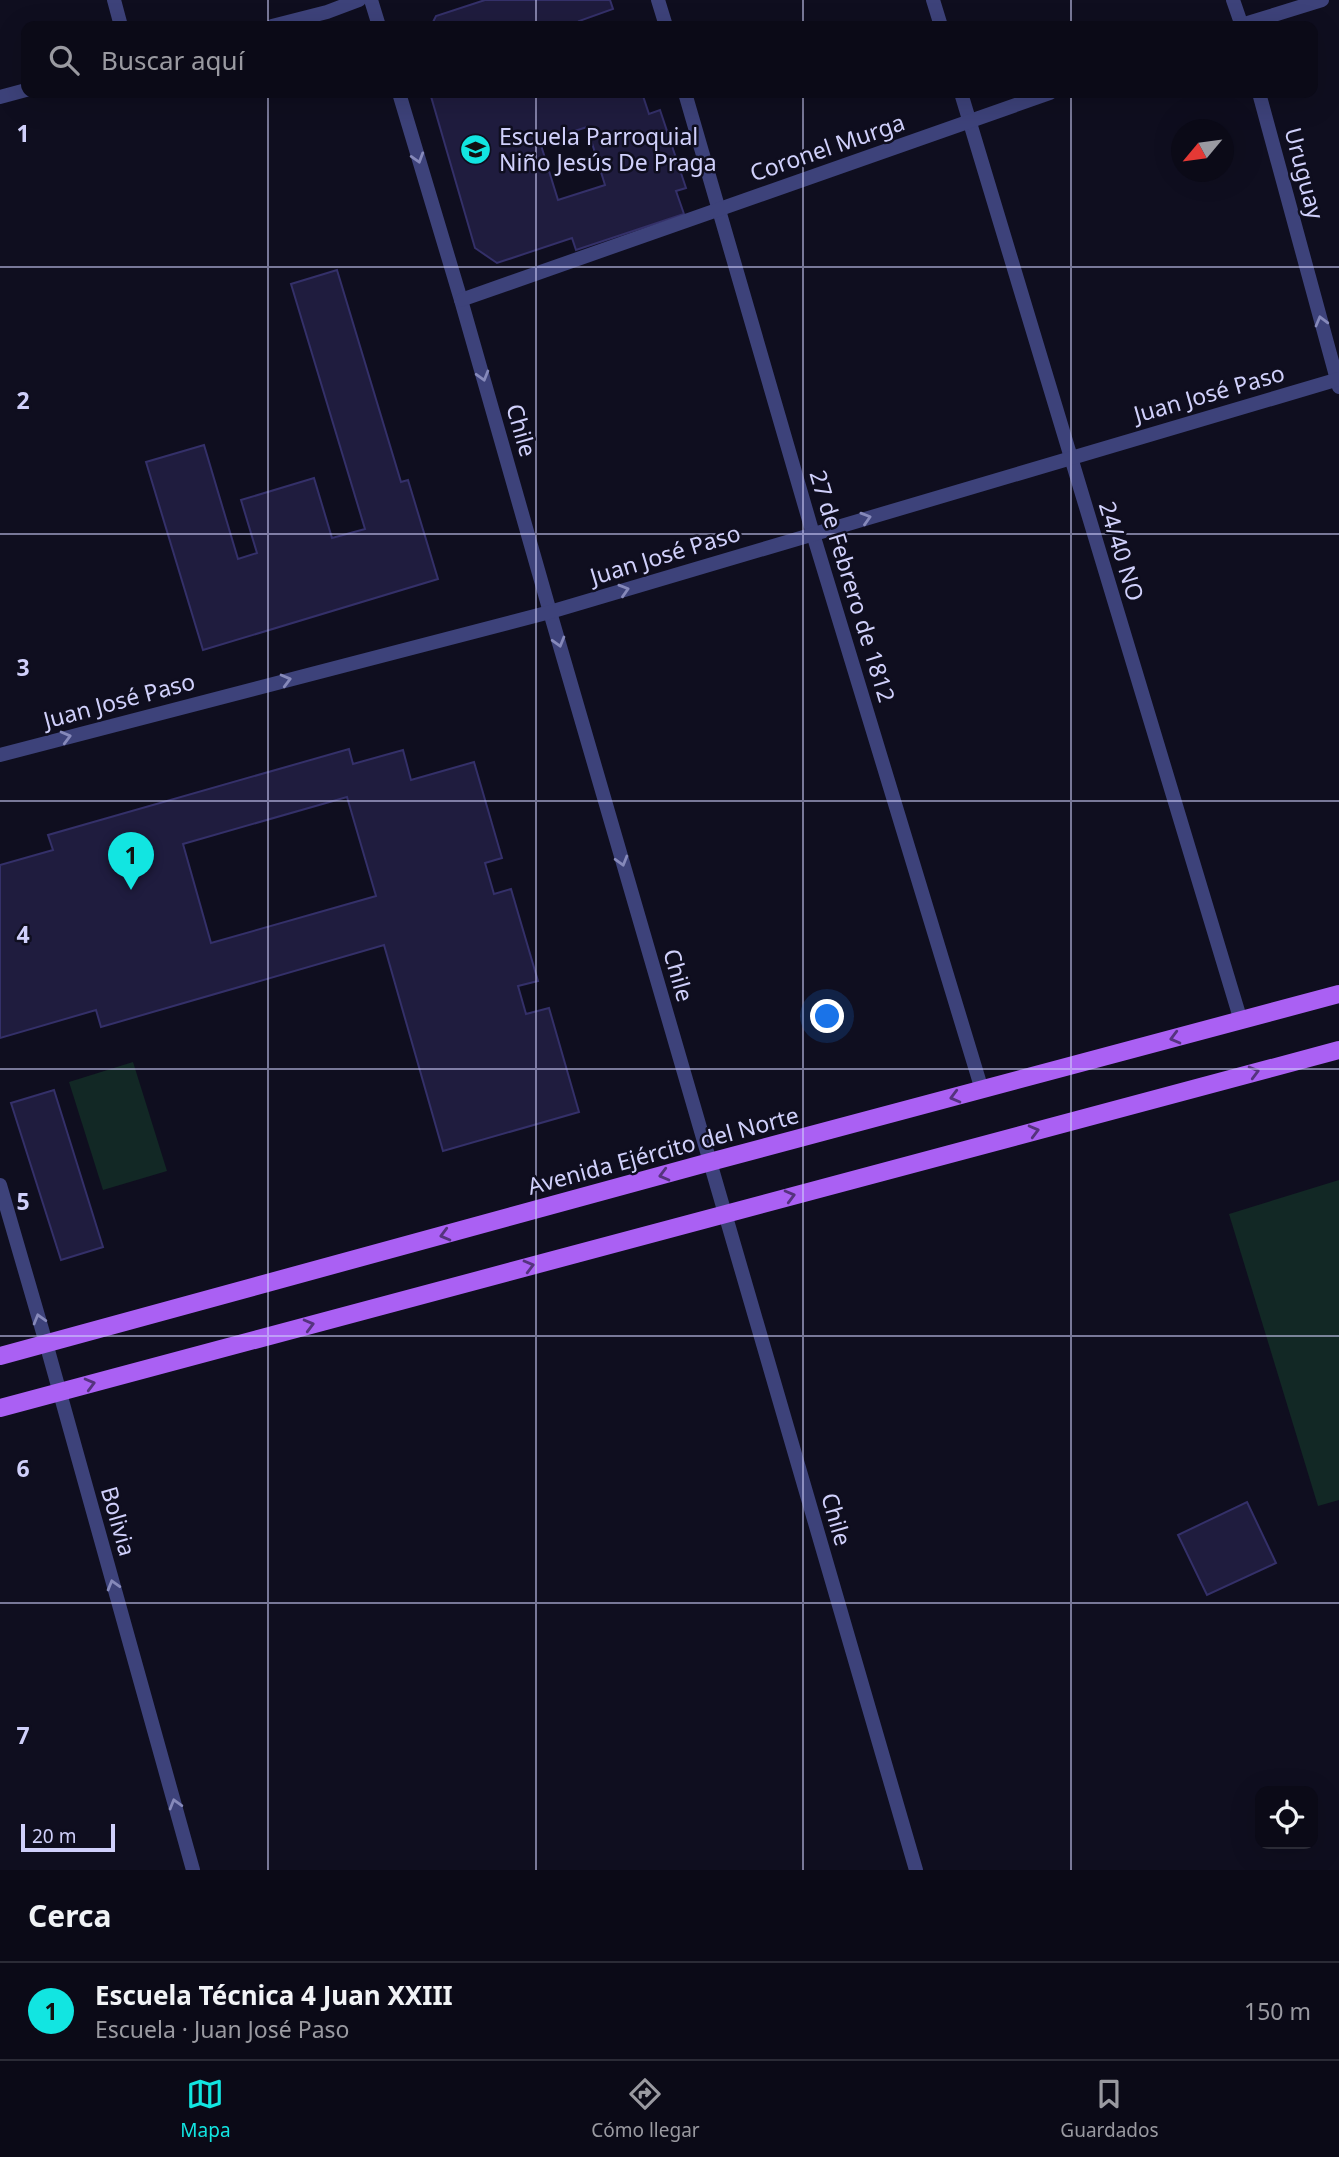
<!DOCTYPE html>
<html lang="es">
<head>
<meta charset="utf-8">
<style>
	body { margin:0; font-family:"Noto Sans",sans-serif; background:#191824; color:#f1f3f6 }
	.controls { position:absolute; right:21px; bottom:21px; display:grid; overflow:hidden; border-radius:14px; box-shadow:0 7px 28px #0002 }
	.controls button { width:63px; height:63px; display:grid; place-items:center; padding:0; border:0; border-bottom:2px solid #2b2b36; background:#0b0a17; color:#f1f3f6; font:35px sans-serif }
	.compass { position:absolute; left:1171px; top:119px; width:63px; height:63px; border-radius:50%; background:#0b0a17; box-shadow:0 7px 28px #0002; rotate:241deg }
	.scale { position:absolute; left:21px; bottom:18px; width:94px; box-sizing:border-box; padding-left:7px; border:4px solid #d0d0fb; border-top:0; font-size:19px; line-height:24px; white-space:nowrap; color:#d0d0fb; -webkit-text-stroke:5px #0f0e1f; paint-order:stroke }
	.you { position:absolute; left:828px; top:1017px; width:24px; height:24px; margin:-18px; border:5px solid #fff; border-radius:50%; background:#1a73e8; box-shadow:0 0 0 10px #1a73e833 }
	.badge { display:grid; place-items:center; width:46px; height:46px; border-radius:50%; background:#12e5e1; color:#111; font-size:23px; font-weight:700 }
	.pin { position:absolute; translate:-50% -58px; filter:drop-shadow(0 2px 4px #0008) }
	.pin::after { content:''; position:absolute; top:37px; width:24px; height:21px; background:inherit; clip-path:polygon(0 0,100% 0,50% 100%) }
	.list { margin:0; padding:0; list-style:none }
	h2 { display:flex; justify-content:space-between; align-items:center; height:91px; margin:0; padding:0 28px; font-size:30px }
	h2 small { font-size:23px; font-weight:400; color:#9a9aa1 }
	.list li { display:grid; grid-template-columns:46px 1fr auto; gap:21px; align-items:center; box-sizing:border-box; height:98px; padding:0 28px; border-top:2px solid #2b2b36 }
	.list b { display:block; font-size:26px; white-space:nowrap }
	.list p { margin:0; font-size:23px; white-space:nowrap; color:#9a9aa1 }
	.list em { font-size:23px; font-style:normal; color:#9a9aa1 }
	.icon { flex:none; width:38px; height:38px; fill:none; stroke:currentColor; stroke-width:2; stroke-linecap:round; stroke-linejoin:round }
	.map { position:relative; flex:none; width:1339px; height:1870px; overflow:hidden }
	.search { position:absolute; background:#0b0a17; box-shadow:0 7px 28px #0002; left:21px; right:21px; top:21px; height:77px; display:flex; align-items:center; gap:18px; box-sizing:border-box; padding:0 24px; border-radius:14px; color:#9a9aa1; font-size:26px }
	.sheet { height:189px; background:#0b0a17 }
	nav { display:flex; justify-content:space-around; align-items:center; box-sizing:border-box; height:98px; border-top:2px solid #2b2b36; background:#0b0a17; font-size:19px; color:#9a9aa1 }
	nav a { display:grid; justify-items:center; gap:4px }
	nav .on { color:#12e5e1 }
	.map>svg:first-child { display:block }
	.green { fill:#122825 }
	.building { fill:#1f1c3e; stroke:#343069; stroke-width:2; fill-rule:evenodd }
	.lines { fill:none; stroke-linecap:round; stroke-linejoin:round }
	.street { stroke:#3d427a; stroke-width:14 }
	.primary { stroke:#aa60f3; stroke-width:18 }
	.oneway { stroke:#8689ba }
	.oneway2 { stroke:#55337e }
	.grid { fill:none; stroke:#d0d0fb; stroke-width:2; stroke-opacity:0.55 }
	.labels { text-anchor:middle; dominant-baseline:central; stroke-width:5; stroke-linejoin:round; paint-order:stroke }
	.poi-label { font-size:23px; fill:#d0d0fb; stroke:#0f0e1f; text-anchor:start }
	.street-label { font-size:23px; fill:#d0d0fb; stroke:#0f0e1f }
	.grid-label { font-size:23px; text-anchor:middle; font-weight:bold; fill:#d0d0fb; stroke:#0f0e1f; stroke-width:5; stroke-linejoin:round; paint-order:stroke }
</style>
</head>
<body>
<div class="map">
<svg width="1339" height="1870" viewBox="0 0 1339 1870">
	<rect width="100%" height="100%" fill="#0f0e1f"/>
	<g class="green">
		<path d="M133,1062L167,1171L103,1190L69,1082Z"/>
		<path d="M1339,1180V1500L1318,1506L1229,1214Z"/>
	</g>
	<g class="building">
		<path d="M485,0H610L613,9L579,21L581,26H431L436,16Z"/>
		<path d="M430,93H642L649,114L660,110L686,188L676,191L684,214L576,250L572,238L497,263L475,248ZM587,127L605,185L558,200L540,142Z"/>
		<path d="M337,270L401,482L408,480L438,579L203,650L146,462L204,445L238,559L257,553L241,500L314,478L332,538L365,529L291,284Z"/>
		<path d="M349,749L353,764L403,750L411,780L474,762L502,858L485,863L494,894L511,889L538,981L518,986L526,1014L549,1008L579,1112L443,1151L384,945L101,1027L96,1010L0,1038V865L53,850L48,835ZM347,797L376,896L211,943L183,844Z"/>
		<path d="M54,1090L103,1247L61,1260L11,1103Z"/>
		<path d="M1247,1502L1276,1563L1207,1595L1178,1535Z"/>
	</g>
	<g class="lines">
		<g class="street">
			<path d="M114,0L121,26"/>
			<path d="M371,0L379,26"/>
			<path d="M658,0L666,26"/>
			<path d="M933,0L941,26"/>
			<path d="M1233,0L1242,26"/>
			<path d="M272,26L327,12L359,0"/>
			<path d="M1238,26L1322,0"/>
			<path d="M399,93L461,300L550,612L916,1870"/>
			<path d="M685,93L813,534L982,1090"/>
			<path d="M961,93L1241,1021"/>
			<path d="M1259,93L1339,387"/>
			<path d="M0,97L26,90"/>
			<path d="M461,300L1050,93"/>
			<path d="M0,755L550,612L1339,379"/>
			<path d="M0,1185L46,1343L193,1870"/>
		</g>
		<g class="primary">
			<path d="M0,1356L710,1162L1339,994"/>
			<path d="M0,1408L1339,1050"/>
		</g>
	</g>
	<defs><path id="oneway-chevron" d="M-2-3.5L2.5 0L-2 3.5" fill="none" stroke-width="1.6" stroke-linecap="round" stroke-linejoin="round" transform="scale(1.75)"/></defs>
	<g class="oneway">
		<use href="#oneway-chevron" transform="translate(418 158) rotate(73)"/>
		<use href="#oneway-chevron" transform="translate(1321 321) rotate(-105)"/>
		<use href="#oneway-chevron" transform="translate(483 376) rotate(74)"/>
		<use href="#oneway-chevron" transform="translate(866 518) rotate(-17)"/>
		<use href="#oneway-chevron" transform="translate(624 590) rotate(-17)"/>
		<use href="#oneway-chevron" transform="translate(559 642) rotate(74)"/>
		<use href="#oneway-chevron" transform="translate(286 680) rotate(-15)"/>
		<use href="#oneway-chevron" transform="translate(66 737) rotate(-15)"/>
		<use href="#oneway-chevron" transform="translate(622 861) rotate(74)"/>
		<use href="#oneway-chevron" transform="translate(39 1319) rotate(-106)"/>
		<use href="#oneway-chevron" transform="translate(113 1585) rotate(-106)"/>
		<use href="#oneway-chevron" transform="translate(175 1804) rotate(-106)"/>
	</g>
	<g class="oneway2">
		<use href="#oneway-chevron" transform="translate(1175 1038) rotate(165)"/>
		<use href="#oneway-chevron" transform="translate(1254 1072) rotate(-15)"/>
		<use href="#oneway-chevron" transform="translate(955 1097) rotate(165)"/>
		<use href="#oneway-chevron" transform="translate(1034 1131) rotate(-15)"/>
		<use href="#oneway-chevron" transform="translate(664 1175) rotate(165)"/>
		<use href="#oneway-chevron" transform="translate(790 1196) rotate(-15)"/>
		<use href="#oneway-chevron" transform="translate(445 1235) rotate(165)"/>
		<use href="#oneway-chevron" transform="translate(529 1266) rotate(-15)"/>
		<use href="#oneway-chevron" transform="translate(309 1325) rotate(-15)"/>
		<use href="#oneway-chevron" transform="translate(90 1384) rotate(-15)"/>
	</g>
	<path class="grid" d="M268,0V26M536,0V26M803,0V26M1071,0V26M268,93V1870M536,93V1870M803,93V1870M1071,93V1870M0,267H1339M0,534H1339M0,801H1339M0,1069H1339M0,1336H1339M0,1603H1339"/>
	<defs>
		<symbol id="school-disc" viewBox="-11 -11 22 22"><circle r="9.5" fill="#12e5e1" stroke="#0f0e1f"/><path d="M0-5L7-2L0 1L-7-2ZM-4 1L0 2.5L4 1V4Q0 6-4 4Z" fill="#111"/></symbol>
	</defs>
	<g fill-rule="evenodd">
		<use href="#school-disc" x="458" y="132" width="35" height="35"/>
	</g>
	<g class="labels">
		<g class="poi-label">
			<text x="499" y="136">Escuela Parroquial<tspan x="499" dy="26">Niño Jesús De Praga</tspan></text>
		</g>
		<g class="street-label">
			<text transform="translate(827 147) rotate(-19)">Coronel Murga</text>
			<text transform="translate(1305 173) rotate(75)">Uruguay</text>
			<text transform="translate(1209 393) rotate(-16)">Juan José Paso</text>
			<text transform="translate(522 430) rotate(74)">Chile</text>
			<text transform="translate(1122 551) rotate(73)">24/40 NO</text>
			<text transform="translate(665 554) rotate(-17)">Juan José Paso</text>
			<text transform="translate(853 586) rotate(73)">27 de Febrero de 1812</text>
			<text transform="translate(119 700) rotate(-15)">Juan José Paso</text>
			<text transform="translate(679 975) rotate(74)">Chile</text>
			<text transform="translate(663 1150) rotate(-15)">Avenida Ejército del Norte</text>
			<text transform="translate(837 1519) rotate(74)">Chile</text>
			<text transform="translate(119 1521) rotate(74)">Bolivia</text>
		</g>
	</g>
	<g class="grid-label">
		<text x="23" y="142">1</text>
		<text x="23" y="409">2</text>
		<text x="23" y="676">3</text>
		<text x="23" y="943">4</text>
		<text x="23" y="1210">5</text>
		<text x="23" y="1477">6</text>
		<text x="23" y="1744">7</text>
	</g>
</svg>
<div class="controls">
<button><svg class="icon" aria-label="locate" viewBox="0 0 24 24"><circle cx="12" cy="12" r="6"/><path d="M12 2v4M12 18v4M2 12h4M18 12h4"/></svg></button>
</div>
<svg class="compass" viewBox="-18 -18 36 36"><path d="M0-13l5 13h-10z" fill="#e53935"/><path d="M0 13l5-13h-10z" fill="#9a9aa1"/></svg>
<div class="scale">20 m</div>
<div class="you"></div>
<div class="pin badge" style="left:131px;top:890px">1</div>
<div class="search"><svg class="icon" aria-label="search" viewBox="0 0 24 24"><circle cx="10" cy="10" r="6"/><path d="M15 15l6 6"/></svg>Buscar aquí</div>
</div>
<section class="sheet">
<h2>Cerca<small></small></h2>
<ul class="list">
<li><span class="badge">1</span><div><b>Escuela Técnica 4 Juan XXIII</b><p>Escuela · Juan José Paso</p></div><em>150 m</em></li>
</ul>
</section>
<nav>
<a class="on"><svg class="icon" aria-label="map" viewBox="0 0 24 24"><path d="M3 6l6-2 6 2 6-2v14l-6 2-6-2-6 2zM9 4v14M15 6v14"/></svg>Mapa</a>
<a><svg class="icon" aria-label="directions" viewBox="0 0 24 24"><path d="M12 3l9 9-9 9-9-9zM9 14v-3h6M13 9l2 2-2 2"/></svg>Cómo llegar</a>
<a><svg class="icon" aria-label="saved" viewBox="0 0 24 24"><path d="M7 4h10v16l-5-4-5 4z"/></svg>Guardados</a>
</nav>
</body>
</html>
